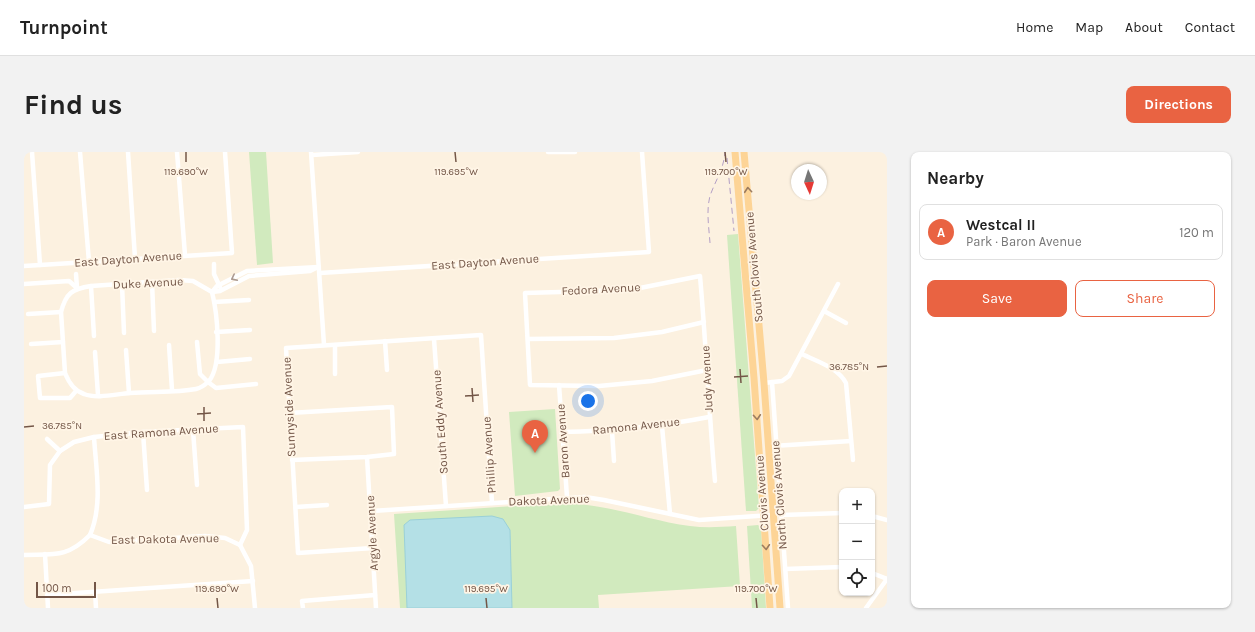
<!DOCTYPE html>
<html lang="en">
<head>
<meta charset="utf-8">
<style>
	body { margin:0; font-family:Karla,sans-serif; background:#f2f2f2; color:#222 }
	.controls { position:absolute; right:12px; bottom:12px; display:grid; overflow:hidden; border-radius:8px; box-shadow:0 1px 3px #0004 }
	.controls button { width:36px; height:36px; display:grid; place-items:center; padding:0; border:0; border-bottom:1px solid #e0e0e0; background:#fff; color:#222; font:20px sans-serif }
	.compass { position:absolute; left:767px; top:12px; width:36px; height:36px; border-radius:50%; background:#fff; box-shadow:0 1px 3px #0004; rotate:176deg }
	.scale { position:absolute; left:12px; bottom:10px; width:60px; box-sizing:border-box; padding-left:4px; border:2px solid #735647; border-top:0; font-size:11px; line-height:14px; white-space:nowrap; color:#735647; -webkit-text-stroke:3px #fff5e6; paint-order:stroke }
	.you { position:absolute; left:564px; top:249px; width:14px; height:14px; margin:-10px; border:3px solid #fff; border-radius:50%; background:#1a73e8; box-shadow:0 0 0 6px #1a73e833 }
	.badge { display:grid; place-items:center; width:26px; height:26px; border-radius:50%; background:#e96342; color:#fff; font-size:13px; font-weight:700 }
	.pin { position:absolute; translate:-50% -33px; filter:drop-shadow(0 1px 2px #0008) }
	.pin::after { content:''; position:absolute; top:21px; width:14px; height:12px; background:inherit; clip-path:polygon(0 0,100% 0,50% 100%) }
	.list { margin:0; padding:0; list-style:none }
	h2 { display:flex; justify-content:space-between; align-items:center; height:52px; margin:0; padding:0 16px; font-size:17px }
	h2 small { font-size:13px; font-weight:400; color:#767676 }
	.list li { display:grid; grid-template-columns:26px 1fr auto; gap:12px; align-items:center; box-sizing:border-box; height:56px; margin:0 8px 8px; padding:0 8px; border:1px solid #e0e0e0; border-radius:8px }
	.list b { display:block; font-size:15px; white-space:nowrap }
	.list p { margin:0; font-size:13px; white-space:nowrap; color:#767676 }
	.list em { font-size:13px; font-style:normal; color:#767676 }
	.actions { display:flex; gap:8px; padding:12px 16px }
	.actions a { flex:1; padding:9px 0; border:1px solid #e96342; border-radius:8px; text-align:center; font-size:14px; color:#e96342 }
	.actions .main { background:#e96342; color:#fff }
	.icon { flex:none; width:22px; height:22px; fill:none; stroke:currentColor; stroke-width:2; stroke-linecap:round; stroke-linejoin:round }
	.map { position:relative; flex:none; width:863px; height:456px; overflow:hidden; border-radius:8px }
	header { display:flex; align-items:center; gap:24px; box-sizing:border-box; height:56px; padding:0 20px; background:#fff; border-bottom:1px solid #e0e0e0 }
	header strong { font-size:19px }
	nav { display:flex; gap:22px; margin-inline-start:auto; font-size:14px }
	.intro { display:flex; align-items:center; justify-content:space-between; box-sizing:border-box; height:96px; padding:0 24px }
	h1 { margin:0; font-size:28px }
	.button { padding:10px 18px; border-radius:8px; background:#e96342; color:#fff; font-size:14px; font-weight:700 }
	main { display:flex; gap:24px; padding:0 24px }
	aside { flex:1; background:#fff; border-radius:8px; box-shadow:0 1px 3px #0004 }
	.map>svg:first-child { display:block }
	.green { fill:#d1eabe }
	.water { fill:#b4e0e6; stroke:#9ad0d8 }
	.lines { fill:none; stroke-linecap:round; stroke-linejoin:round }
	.minor { stroke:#fff; stroke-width:4.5 }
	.primary { stroke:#fdd496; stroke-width:7 }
	.rail { stroke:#b39fc5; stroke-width:1; stroke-dasharray:6 4; stroke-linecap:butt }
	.oneway { stroke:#9c7c5f }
	.oneway2 { stroke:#ab9a91 }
	.ticks { fill:none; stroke:#735647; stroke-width:1.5 }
	.labels { text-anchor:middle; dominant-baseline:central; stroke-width:3.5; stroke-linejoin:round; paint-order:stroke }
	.street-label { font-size:12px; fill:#735647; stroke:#fff5e6 }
	.ticks-label { font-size:10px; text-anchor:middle; fill:#735647; stroke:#fff5e6; stroke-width:3.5; stroke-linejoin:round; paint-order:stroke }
</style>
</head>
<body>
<header>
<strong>Turnpoint</strong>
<nav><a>Home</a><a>Map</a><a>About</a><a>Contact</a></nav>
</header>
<div class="intro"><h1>Find us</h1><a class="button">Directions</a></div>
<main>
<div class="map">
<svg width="863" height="456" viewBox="0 0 863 456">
	<rect width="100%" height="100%" fill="#fcf1e0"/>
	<g class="green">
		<path d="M225,0H242L249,111L233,113Z"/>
		<path d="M714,82L735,356L732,359H722L703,83Z"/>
		<path d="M531,257L536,337L534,339L491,344L485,260Z"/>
		<path d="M551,352C590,354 627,369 666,374C681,376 696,375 712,374L716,434L574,443L575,456H376L370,362L491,354Z"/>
		<path d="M734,373L737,376L742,456H728L723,374Z"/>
	</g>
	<path class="water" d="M468,364L479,367L486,378L488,456H383L380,373L386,368Z"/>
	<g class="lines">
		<g class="minor">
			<path d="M8,0L16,113"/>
			<path d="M56,0L65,110"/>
			<path d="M104,0L111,106"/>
			<path d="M153,0L161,103"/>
			<path d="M287,0L300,193"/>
			<path d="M524,0H551"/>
			<path d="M288,3L334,0"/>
			<path d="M190,112V122L196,135"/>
			<path d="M0,114L208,101L201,0"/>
			<path d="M296,121L625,100L618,0"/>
			<path d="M52,122L53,136"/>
			<path d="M155,128L169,129L188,140C193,160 199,212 185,229C182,232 177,236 172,237C151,241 127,239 106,241C92,242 73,247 60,242C50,239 45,231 41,221L37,160C42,141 48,137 67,134Z"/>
			<path d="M128,130L130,179"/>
			<path d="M0,132L45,129L53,136"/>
			<path d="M98,132L100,181"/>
			<path d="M67,134L70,184"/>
			<path d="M188,140L193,134L223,119L295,115"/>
			<path d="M188,140L196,139L225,124L286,119L294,115"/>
			<path d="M190,150L225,148"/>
			<path d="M800,159L822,171"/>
			<path d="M4,162L37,160"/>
			<path d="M192,180L226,178"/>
			<path d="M410,187L422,354"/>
			<path d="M504,187L590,186L638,180L680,170"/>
			<path d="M361,189L363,218"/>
			<path d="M173,190L176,222L184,230L192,236L232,232"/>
			<path d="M7,192L39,190"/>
			<path d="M145,193L148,238"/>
			<path d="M311,193V222"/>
			<path d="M102,198L105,241"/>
			<path d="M71,200L74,243"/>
			<path d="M778,202C794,210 813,215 822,231L829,308"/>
			<path d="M193,210L226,207"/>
			<path d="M683,218L628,229L575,234L506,233L501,141L606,138L676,124C682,192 685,261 691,329"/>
			<path d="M41,221L14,224L16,246H46L52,239"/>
			<path d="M748,230L764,456"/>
			<path d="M740,231L758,229L765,224L814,132"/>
			<path d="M535,233L543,345"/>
			<path d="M265,261L368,255L370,302L343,305L268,308"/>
			<path d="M638,274L646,362"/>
			<path d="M169,278L173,333"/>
			<path d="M588,279L590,309"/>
			<path d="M119,280L123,338"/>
			<path d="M537,280C589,279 634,275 685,265"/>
			<path d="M23,287L36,299"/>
			<path d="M749,294L827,289"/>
			<path d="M343,305L352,456"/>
			<path d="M0,355L25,352L26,313L36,299L50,290L70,285L119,280L219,275L223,378L216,393"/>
			<path d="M272,355L303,353"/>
			<path d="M348,359L561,345L580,348L675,368L749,363"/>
			<path d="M758,363L818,361"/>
			<path d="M848,364L863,368"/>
			<path d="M66,383C79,353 72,317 70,285"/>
			<path d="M216,393L227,414L231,456"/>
			<path d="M349,396L274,401L262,196L457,183L468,351"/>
			<path d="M21,402L24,456"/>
			<path d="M0,403C30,402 43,406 66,383L85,390L181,384L201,386L216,393"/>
			<path d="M761,417L818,415"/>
			<path d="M848,421L863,427"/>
			<path d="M71,440L72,456"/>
			<path d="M23,443L229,429"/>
			<path d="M279,456L278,449L351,443"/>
			<path d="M842,456L863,427"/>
		</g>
		<g class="primary">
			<path d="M711,0L730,226L746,456"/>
			<path d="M720,0L740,231L756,456"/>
		</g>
		<g class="rail">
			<path d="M703,6L710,79"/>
			<path d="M686,91C685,76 682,59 686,44C691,29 700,17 701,0"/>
		</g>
	</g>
	<defs><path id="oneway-chevron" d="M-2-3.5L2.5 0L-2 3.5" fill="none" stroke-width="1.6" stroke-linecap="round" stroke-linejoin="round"/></defs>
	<g class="oneway">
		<use href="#oneway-chevron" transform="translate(724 38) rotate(-95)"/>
		<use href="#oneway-chevron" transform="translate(733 265) rotate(86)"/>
		<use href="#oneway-chevron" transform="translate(742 395) rotate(86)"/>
	</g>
	<use class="oneway2" href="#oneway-chevron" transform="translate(210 126) rotate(153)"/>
	<path class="ticks" d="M162,0V10M431,0L432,10M701,0L702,10M853,215L863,214M716,217L717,231M710,225L724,224M448,236L449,250M441,244L455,243M180,255V269M173,262L187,261M0,275L10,274M193,446L194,456M462,446L463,456M732,446L733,456"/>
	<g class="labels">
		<g class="street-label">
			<text transform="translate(104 107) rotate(-4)">East Dayton Avenue</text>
			<text transform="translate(461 110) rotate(-4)">East Dayton Avenue</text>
			<text transform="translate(730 115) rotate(-95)">South Clovis Avenue</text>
			<text transform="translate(124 131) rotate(-3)">Duke Avenue</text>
			<text transform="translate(577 137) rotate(-3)">Fedora Avenue</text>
			<text transform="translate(683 227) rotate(-93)">Judy Avenue</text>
			<text transform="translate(265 255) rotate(-93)">Sunnyside Avenue</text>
			<text transform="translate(416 270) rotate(-94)">South Eddy Avenue</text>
			<text transform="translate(612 274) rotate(-6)">Ramona Avenue</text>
			<text transform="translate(137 280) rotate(-4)">East Ramona Avenue</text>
			<text transform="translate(539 289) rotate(-94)">Baron Avenue</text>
			<text transform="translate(465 303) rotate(-94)">Phillip Avenue</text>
			<text transform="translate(738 341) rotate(-94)">Clovis Avenue</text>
			<text transform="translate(755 343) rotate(-94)">North Clovis Avenue</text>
			<text transform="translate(525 348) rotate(-2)">Dakota Avenue</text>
			<text transform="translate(348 381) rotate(-93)">Argyle Avenue</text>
			<text transform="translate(141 387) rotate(-1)">East Dakota Avenue</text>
		</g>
	</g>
	<g class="ticks-label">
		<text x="162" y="23">119.690°W</text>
		<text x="432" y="23">119.695°W</text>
		<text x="702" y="23">119.700°W</text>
		<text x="825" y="218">36.785°N</text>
		<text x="38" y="277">36.785°N</text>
		<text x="193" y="440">119.690°W</text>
		<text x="462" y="440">119.695°W</text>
		<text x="732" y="440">119.700°W</text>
	</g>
</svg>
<div class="controls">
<button>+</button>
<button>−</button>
<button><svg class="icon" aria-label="locate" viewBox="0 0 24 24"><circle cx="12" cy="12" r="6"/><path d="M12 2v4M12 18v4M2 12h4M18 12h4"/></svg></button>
</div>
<svg class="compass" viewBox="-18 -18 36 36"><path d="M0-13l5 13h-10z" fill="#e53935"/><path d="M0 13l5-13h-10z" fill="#767676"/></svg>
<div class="scale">100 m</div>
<div class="you"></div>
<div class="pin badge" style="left:511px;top:301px">A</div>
</div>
<aside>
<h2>Nearby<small></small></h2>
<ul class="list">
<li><span class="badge">A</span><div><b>Westcal II</b><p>Park · Baron Avenue</p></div><em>120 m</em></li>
</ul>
<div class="actions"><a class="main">Save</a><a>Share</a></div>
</aside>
</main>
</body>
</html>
